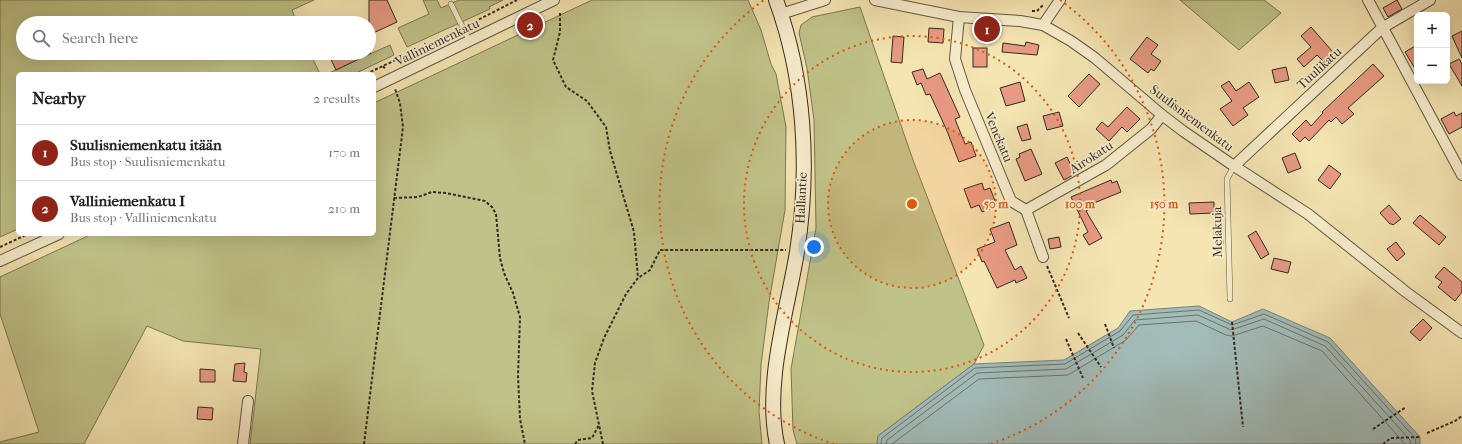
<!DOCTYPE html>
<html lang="en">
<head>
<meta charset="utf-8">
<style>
	body { margin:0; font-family:"IM FELL French Canon",serif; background:#f2f2f2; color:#202124 }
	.controls { position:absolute; right:12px; top:12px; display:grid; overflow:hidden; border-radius:6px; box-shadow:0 4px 16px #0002 }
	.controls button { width:36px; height:36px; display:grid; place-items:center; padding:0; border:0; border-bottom:1px solid #e0e0e0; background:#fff; color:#202124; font:20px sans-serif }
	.you { position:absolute; left:814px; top:247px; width:14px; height:14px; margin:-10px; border:3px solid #fff; border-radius:50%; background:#1a73e8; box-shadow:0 0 0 6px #1a73e833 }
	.badge { display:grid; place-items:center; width:26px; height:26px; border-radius:50%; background:#8f2418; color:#fff; font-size:13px; font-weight:700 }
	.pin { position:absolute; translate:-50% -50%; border:2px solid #fff; box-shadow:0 1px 4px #0006 }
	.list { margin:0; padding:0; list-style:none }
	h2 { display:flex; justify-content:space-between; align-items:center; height:52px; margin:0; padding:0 16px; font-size:17px }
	h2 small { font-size:13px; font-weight:400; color:#757577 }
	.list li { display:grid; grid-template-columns:26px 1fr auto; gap:12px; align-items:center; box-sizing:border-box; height:56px; padding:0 16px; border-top:1px solid #e0e0e0 }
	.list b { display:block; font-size:15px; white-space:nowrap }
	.list p { margin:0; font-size:13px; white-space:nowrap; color:#757577 }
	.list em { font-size:13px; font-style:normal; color:#757577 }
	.icon { flex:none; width:22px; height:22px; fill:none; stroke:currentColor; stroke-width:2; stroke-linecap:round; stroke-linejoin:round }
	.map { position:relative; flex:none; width:1462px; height:444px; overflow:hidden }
	.search { position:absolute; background:#fff; box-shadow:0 4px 16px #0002; left:16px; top:16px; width:360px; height:44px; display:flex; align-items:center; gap:10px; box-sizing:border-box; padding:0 14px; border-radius:22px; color:#757577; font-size:15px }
	.panel { position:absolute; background:#fff; box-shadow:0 4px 16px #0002; left:16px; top:72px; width:360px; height:164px; border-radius:6px }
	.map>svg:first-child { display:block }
	.green { fill:#c0c389; stroke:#7a7655 }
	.water { fill:#a2bcb9; stroke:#76817c }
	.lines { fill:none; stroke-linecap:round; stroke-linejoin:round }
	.shore { stroke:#6c726d; stroke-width:1 }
	.building { fill:#e89b83; stroke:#352921 }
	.lane-casing { stroke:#655845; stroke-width:6 }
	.street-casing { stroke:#655845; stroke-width:12 }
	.secondary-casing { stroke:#352921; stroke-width:16 }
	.path { stroke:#352921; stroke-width:2; stroke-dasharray:3 2; stroke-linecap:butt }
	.lane { stroke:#f8eecd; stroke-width:5 }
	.street { stroke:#f8eecd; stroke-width:10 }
	.secondary { stroke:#f8eecd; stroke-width:14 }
	.ring { fill:none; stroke:#df570d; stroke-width:2; stroke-dasharray:2 4 }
	.labels { text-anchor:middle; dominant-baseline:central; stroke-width:3.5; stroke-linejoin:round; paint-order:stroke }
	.street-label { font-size:13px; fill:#352921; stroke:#f8eecd }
	.centre { fill:#df570d; stroke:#f8eecd; stroke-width:2 }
	.ring-label { font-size:12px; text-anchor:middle; font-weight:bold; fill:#df570d; stroke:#f8eecd; stroke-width:3.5; stroke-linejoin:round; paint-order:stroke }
</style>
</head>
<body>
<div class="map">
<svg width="1462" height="444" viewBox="0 0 1462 444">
	<rect width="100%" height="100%" fill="#f4e5b2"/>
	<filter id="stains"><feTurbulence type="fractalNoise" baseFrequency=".005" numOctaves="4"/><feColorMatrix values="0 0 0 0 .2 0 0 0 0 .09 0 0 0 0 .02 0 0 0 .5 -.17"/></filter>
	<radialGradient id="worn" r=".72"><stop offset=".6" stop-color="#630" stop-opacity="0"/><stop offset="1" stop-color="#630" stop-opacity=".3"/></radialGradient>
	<g class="green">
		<path d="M0,0H314L292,10L297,23H23V53H310L320,74H18V229L0,237Z"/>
		<path d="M423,0H437L441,8L459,0H503L489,7L490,9L407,47L398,28L429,14Z"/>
		<path d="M592,0H748L761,30L771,64L776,74L786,127L785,210L769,302L761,365L759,412L762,444H250L261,349L183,341L147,326L84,444H0V442L39,432L0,314V277L92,234H374V103Z"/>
		<path d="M1180,0H1264L1281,13L1239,50Z"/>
		<path d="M860,7L913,160L984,345L974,364L878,436L877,444H797L793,430L791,369L816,228L814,120L807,68L799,33L801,25L812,17Z"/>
		<path d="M390,45L394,55L354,74H327Z"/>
	</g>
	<path class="water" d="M1199,306L1232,322L1263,309L1330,338L1420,437V444H877L878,436L974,364L1064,360L1118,328L1130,311Z"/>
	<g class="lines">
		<g class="shore">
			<path d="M881,444L882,438L975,368L1065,364L1120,331L1133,315L1199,310L1232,325L1264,314L1328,342L1415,438L1416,444"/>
			<path d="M886,444L887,440L977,373L1066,369L1123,335L1135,320L1198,315L1231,330L1264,319L1325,346L1410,440L1411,444"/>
			<path d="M892,444L979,379L1068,375L1126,340L1139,325L1196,321L1226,335L1232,336L1263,326L1322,351L1405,444"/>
		</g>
	</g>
	<g class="building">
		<path d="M369,0H387L397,22L369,35Z"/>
		<path d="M1397,0L1402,9L1388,17L1383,8Z"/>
		<path d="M1311,27L1333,52L1323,61L1317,55L1304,67L1297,59L1311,47L1301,36Z"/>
		<path d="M929,28L944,29L943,43L928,42Z"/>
		<path d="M1462,31V58L1452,36Z"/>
		<path d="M893,36L904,37L902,63L891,62Z"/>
		<path d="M1147,37L1158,45L1151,54L1161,61L1154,71L1151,69L1148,73L1130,59Z"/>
		<path d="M1026,42L1039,45L1037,55L1002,52L1003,43L1025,46Z"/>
		<path d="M1417,45V72L1405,52Z"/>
		<rect x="973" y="48" width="14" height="19"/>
		<path d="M328,53H371L336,70Z"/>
		<path d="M1459,59L1462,64V86L1449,64Z"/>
		<path d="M1373,64L1384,76L1348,108L1354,114L1342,124L1336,117L1331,122L1329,120L1309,141L1305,137L1300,142L1292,134L1306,120L1311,126L1323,113L1322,112Z"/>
		<path d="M1286,67L1289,80L1275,83L1272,70Z"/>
		<path d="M923,69L927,79L940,73L960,117L955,119L965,144L971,142L976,156L959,162L947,131L930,94L926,95L921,83L917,85L912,72Z"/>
		<path d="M1089,74L1100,84L1079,107L1068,96Z"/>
		<path d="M1229,81L1236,91L1249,82L1259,97L1243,108L1248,115L1233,126L1220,109L1232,101L1221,86Z"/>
		<path d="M1020,82L1025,101L1006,106L1000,88Z"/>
		<path d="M1127,107L1140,119L1127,132L1122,127L1109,141L1096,129L1102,122L1108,127Z"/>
		<path d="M1059,112L1063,126L1047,130L1043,116Z"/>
		<path d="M1454,112L1456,116L1462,113V127L1449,134L1441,119Z"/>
		<path d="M1027,124L1031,139L1022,141L1017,127Z"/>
		<path d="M1031,149L1042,174L1025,181L1016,159L1020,157L1019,154Z"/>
		<path d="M1295,153L1301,168L1288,173L1282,158Z"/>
		<path d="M1067,157L1075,174L1064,180L1055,163Z"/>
		<path d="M1329,165L1341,174L1330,189L1318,180Z"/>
		<path d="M1111,180L1112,183L1117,181L1121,192L1089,205L1091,208L1086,211L1102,238L1089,245L1083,235L1088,232L1071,197Z"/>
		<path d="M982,183L984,190L990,188L997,206L982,212L979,205L971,208L964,189Z"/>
		<path d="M1214,202V213L1190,214L1189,203Z"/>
		<path d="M1389,205L1401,219L1393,225L1392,224H1390L1380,213Z"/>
		<path d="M1420,215L1446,237L1439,245L1413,223Z"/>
		<path d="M1009,222L1017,245L1005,250L1015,270L1021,266L1027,278L1016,283L1015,280L997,288L984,261L982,262L977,249L995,242L990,229Z"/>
		<path d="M1222,230L1223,244H1215L1214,231Z"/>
		<path d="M1256,231L1269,254L1261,259L1248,236Z"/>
		<path d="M1059,237L1061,247L1050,249L1048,239Z"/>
		<path d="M1396,242L1405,254L1397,261L1387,249Z"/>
		<path d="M1274,258L1291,262L1288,273L1271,269Z"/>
		<path d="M1444,267L1462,282V292L1455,301L1438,287L1442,282L1435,277Z"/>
		<path d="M1423,319L1432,328L1420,341L1410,332Z"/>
		<path d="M245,363L244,372L247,373L246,382L233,381L235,364Z"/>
		<path d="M200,369L215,370V382H200Z"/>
		<path d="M198,407L213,408L212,420L197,419Z"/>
	</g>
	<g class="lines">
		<defs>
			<g id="lane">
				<path d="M451,4L469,40"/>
				<path d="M1230,299L1227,179L1234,166"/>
			</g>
			<g id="street">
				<path d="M875,0L959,17L1020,21L1043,25L1071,41L1095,58L1162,115L1183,131L1234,166L1308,214L1406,292L1462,333"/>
				<path d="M1368,0L1462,175"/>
				<path d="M781,14L825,0"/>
				<path d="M959,17L955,59L965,90L1011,201L1026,210L1043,257"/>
				<path d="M1043,25L1060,0"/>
				<path d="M374,87L554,0"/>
				<path d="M1234,166L1382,28L1430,0"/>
				<path d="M1026,210L1106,165L1151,129L1162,115"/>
				<path d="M0,261L59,234"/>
				<path d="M243,444L248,401"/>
			</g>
			<path id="secondary" d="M776,0C805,79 810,169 797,252C787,312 764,384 777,444"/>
		</defs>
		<use href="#lane" class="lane-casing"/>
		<use href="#street" class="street-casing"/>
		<use href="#secondary" class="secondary-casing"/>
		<g class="path">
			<path d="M1032,11H1037L1043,5"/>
			<path d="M560,13V32L553,60L566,87L587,101L606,127L610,151L634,232L638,278"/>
			<path d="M470,24L517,0"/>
			<path d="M383,66L386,70"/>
			<path d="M366,74L457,31"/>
			<path d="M394,198L418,197L432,192L446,193L485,201L492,207L496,214L500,258L504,273L513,293L520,317L518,376L520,419L525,444"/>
			<path d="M0,247L28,234"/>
			<path d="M1047,266L1069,318"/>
			<path d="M1232,322L1243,427"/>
			<path d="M1105,324L1114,348"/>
			<path d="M1078,333L1101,367"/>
			<path d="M1066,339L1083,378"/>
			<path d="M1373,429L1406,407"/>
			<path d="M1427,433L1455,421L1462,416"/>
			<path d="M364,444L403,127L400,103L395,89"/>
			<path d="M575,444L578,440L592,438L599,425"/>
			<path d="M603,444L592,391L595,363L604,338L626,294L638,278L650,270L660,250H786"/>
			<path d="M1383,444L1391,438L1420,437"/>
		</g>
		<use href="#lane" class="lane"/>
		<use href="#street" class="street"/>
		<use href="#secondary" class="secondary"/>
	</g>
	<circle cx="912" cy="204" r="84" fill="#df570d" fill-opacity=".12"/>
	<g class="ring">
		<circle cx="912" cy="204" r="84"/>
		<circle cx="912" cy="204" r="168"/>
		<path d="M834 444A252 252 0 0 1 764 0M1060 0A252 252 0 0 1 990 444"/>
	</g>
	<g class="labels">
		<g class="street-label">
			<text transform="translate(437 42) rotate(-26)">Valliniemenkatu</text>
			<text transform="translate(1319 68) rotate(-43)">Tuulikatu</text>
			<text transform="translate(1192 118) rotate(37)">Suulisniemenkatu</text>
			<text transform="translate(999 137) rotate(67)">Venekatu</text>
			<text transform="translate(1091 157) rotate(-33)">Airokatu</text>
			<text transform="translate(801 198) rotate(-87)">Hallantie</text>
			<text transform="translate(1217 232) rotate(-91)">Melakuja</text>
		</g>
	</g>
	<circle cx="912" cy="204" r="6" class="centre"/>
	<g class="ring-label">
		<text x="996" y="208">50 m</text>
		<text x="1080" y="208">100 m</text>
		<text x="1164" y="208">150 m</text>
	</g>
	<rect width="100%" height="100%" filter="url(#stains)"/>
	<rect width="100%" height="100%" fill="url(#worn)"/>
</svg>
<div class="controls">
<button>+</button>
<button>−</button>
</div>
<div class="you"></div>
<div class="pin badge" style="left:987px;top:29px">1</div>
<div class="pin badge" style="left:530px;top:25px">2</div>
<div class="search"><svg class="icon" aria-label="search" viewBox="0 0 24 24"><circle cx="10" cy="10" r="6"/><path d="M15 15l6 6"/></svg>Search here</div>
<section class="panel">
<h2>Nearby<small>2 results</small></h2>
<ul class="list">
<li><span class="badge">1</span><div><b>Suulisniemenkatu itään</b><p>Bus stop · Suulisniemenkatu</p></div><em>170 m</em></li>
<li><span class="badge">2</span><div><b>Valliniemenkatu I</b><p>Bus stop · Valliniemenkatu</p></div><em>210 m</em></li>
</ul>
</section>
</div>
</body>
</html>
